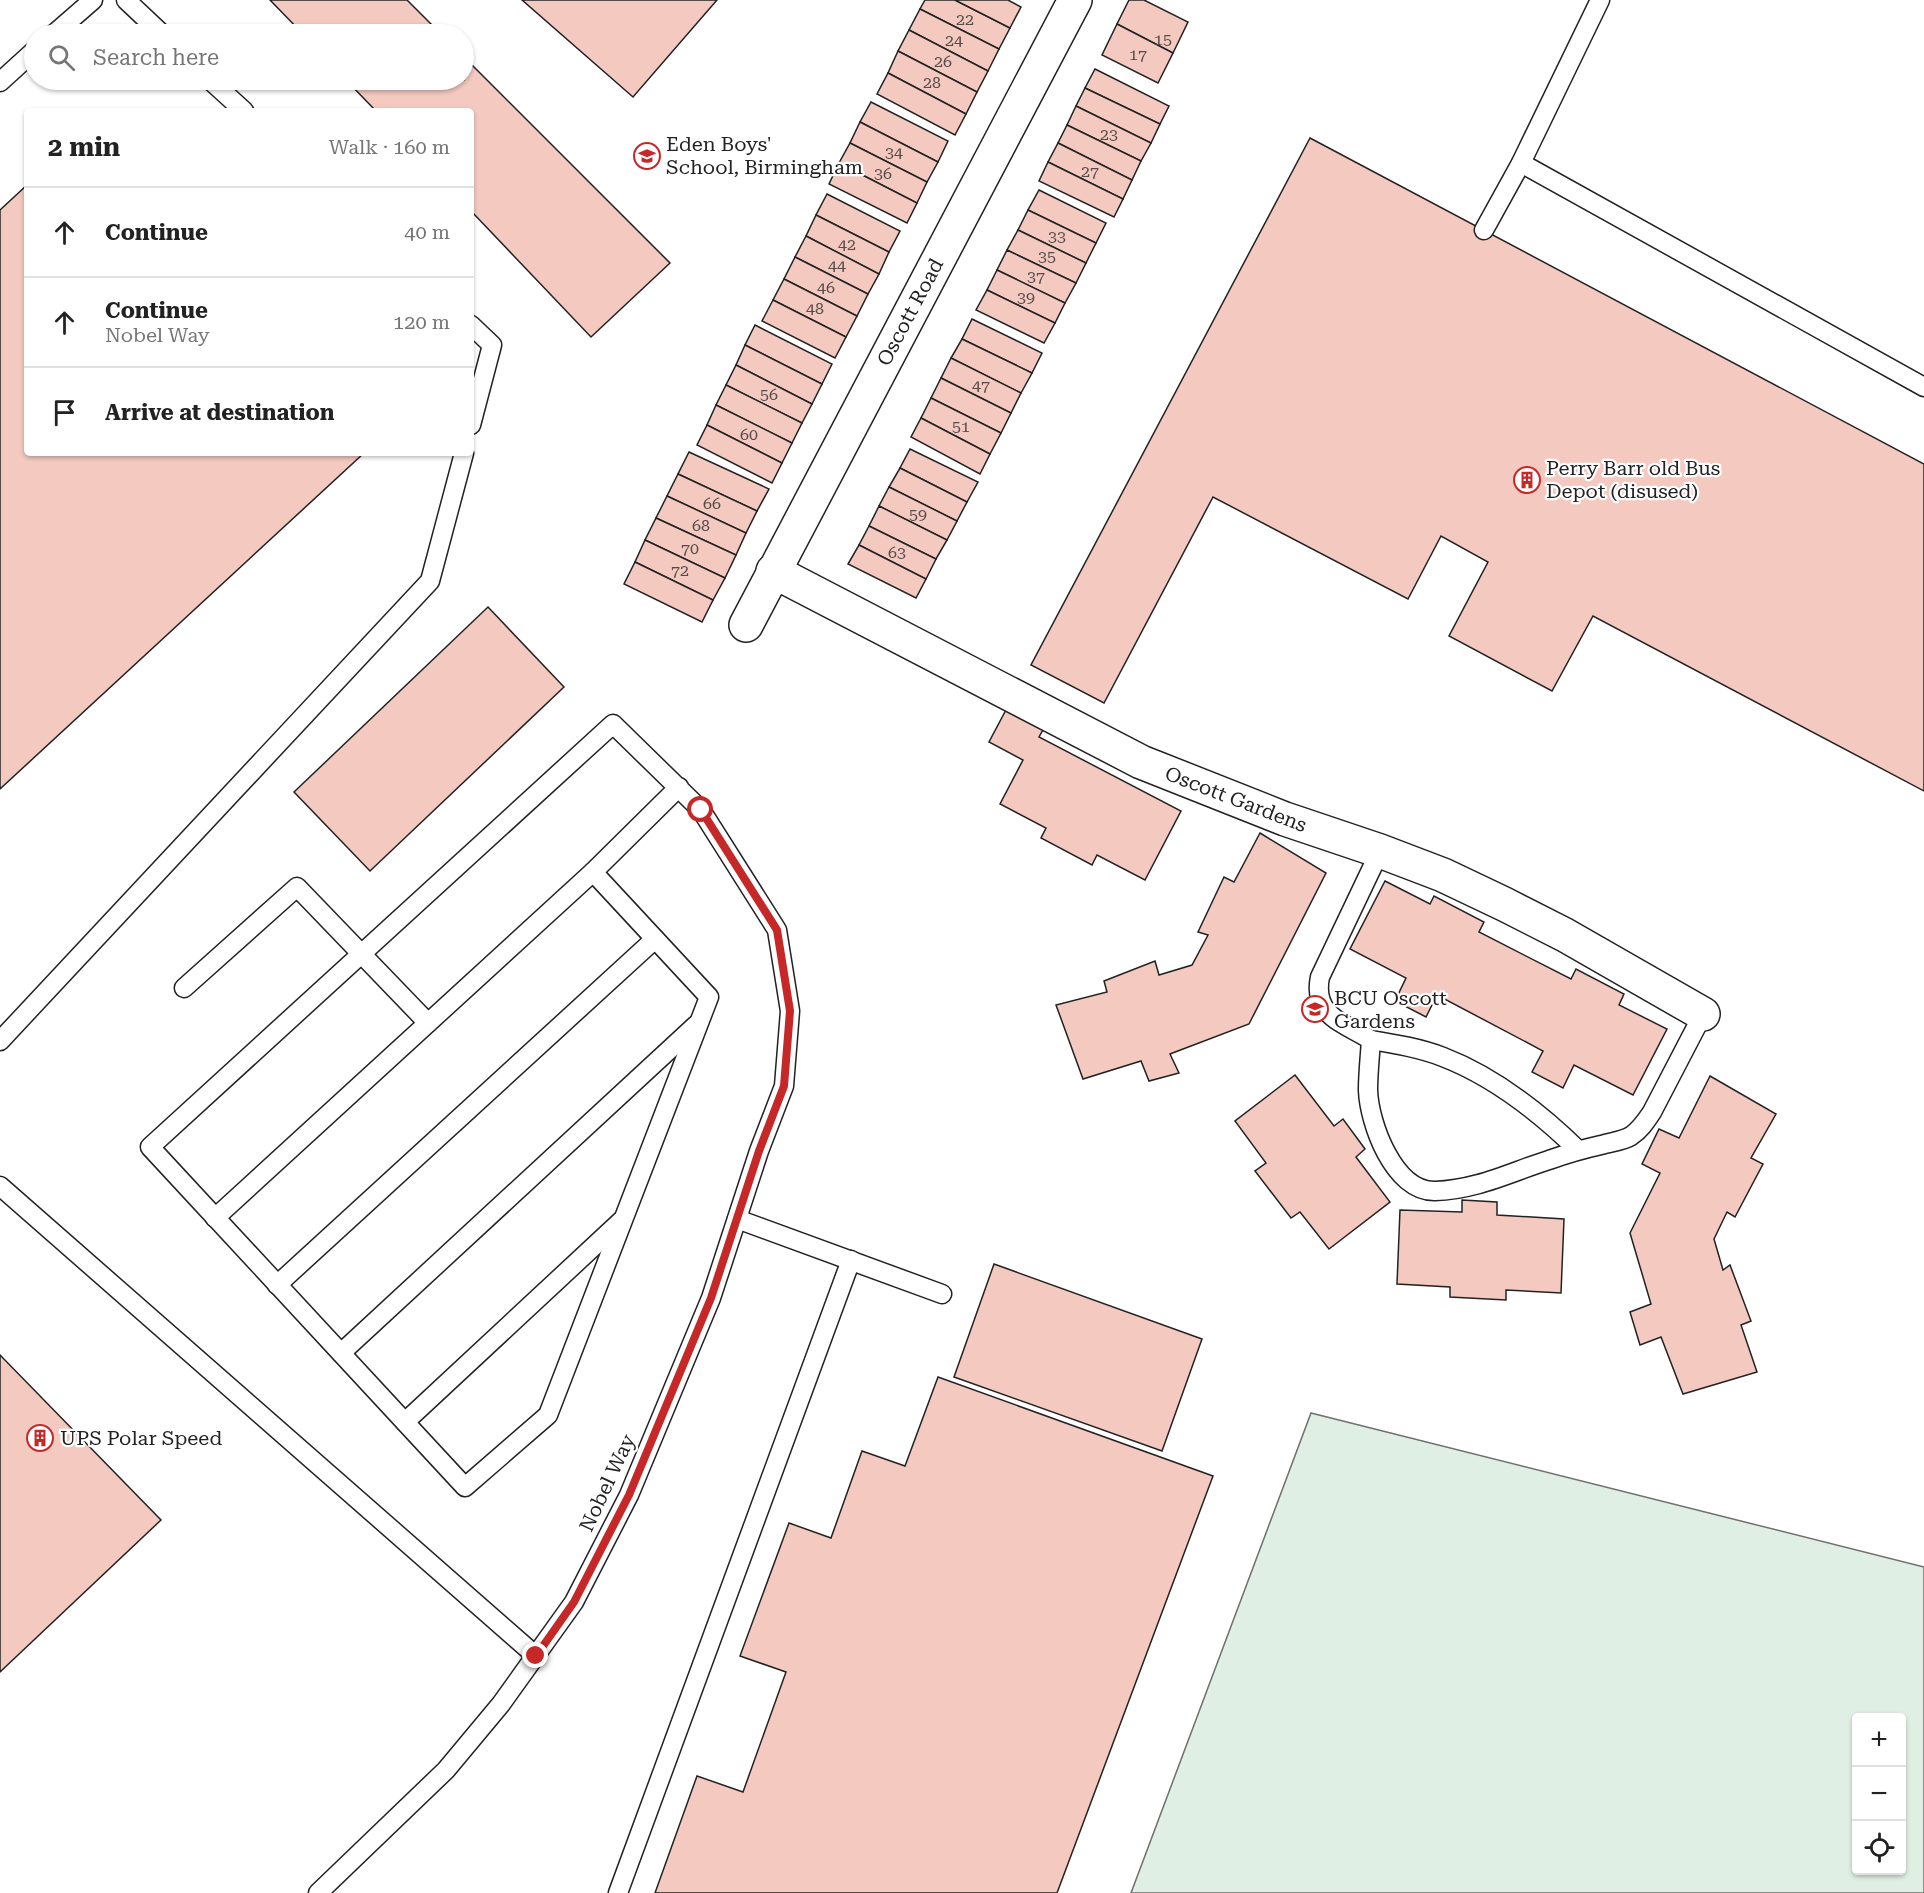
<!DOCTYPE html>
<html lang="en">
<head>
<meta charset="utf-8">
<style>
	body { margin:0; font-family:"Roboto Serif",serif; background:#f2f2f2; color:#222 }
	.controls { position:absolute; right:18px; bottom:18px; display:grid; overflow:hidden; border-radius:6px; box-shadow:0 2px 4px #0004 }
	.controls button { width:54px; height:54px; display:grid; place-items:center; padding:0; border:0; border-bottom:2px solid #e0e0e0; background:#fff; color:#222; font:30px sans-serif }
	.stop { position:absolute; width:18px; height:18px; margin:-14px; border:4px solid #c62828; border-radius:50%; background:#fff }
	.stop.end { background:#c62828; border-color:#fff; box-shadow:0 2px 6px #0008 }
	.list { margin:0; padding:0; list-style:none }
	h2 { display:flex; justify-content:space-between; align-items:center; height:78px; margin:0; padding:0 24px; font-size:26px }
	h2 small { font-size:20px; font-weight:400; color:#767676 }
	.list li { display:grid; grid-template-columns:39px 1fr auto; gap:18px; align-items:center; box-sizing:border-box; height:90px; padding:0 24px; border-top:2px solid #e0e0e0 }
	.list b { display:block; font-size:22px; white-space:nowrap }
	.list p { margin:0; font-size:20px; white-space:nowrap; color:#767676 }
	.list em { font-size:20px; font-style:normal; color:#767676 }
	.icon { flex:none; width:33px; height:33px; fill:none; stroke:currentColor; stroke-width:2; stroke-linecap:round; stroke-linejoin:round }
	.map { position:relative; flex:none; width:1924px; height:1893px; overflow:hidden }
	.search { position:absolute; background:#fff; box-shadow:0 2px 4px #0004; left:24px; top:24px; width:450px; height:66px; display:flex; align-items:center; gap:15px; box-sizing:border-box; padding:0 21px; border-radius:33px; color:#767676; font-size:22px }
	.panel { position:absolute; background:#fff; box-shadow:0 2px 4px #0004; left:24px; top:108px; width:450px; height:348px; border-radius:6px }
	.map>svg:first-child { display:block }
	.green { fill:#e0efe3; stroke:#6f6f6f; stroke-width:1.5; fill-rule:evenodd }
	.building { fill:#f3c9c0; stroke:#222; stroke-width:1.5 }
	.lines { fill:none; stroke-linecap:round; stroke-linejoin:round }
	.service-casing { stroke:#222; stroke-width:21 }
	.minor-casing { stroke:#222; stroke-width:36 }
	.service { stroke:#fff; stroke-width:18 }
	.minor { stroke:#fff; stroke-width:33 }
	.route { stroke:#c62828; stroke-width:8 }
	.labels { text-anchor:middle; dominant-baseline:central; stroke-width:4.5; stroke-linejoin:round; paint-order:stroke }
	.number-label { font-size:16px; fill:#564c4a }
	.poi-label { font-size:20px; fill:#222; stroke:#fff; text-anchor:start }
	.street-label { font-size:20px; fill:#222; stroke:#fff }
</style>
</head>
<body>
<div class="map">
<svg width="1924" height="1893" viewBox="0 0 1924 1893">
	<rect width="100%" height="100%" fill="#fff"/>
	<path class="green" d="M1311,1413L1924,1567V1893H1131ZM1856,1718H1902V1870H1856Z"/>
	<g class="building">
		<path d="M270,0H407L441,34H303Z"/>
		<path d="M522,0H717L633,97Z"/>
		<path d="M925,0H955L1010,28L999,49L920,9Z"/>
		<path d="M955,0H1008L1021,7L1010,28Z"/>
		<path d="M1129,0H1144L1188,22L1173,53L1117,24Z"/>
		<path d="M920,9L999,49L988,71L909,30Z"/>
		<path d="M1117,24L1173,53L1158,83L1102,55Z"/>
		<path d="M909,30L988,71L977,92L898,51Z"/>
		<path d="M898,51L977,92L966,114L888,73Z"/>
		<path d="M464,57L670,263L591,337L471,211V111H376L346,80H464Z"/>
		<path d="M1095,69L1169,106L1160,124L1085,88Z"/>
		<path d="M888,73L966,114L955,135L877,94Z"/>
		<path d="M1085,88L1160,124L1151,143L1076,106Z"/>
		<path d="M871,102L948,141L938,162L860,122Z"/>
		<path d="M1076,106L1151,143L1141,161L1067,125Z"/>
		<path d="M860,122L938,162L927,182L850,143Z"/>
		<path d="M1067,125L1141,161L1132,180L1058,143Z"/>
		<path d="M1310,138L1924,464V791L1593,616L1552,691L1449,636L1488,562L1441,536L1408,599L1213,497L1104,703L1031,665Z"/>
		<path d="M850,143L927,182L917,203L839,163Z"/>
		<path d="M1058,143L1132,180L1123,199L1048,162Z"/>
		<path d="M1048,162L1123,199L1114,217L1039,181Z"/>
		<path d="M839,163L917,203L907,223L829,184Z"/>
		<path d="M27,185V453H364L0,789V210Z"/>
		<path d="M1039,190L1106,223L1096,243L1028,210Z"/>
		<path d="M827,194L900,231L889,252L816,215Z"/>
		<path d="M1028,210L1096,243L1086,263L1018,230Z"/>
		<path d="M816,215L889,252L879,274L806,236Z"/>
		<path d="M1018,230L1086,263L1076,283L1007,250Z"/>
		<path d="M806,236L879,274L868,294L795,257Z"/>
		<path d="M1007,250L1076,283L1065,303L997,270Z"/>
		<path d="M795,257L868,294L857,316L784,279Z"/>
		<path d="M997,270L1065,303L1055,323L987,290Z"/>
		<path d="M784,279L857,316L846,337L773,300Z"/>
		<path d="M987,290L1055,323L1044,343L976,310Z"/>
		<path d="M773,300L846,337L835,358L762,321Z"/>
		<path d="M972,319L1042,353L1032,373L962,339Z"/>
		<path d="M755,325L832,364L822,384L745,345Z"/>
		<path d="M962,339L1032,373L1021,393L951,358Z"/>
		<path d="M745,345L822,384L812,404L736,365Z"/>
		<path d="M951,358L1021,393L1011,413L941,378Z"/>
		<path d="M736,365L812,404L802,423L726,385Z"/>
		<path d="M941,378L1011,413L1001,433L931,398Z"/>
		<path d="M726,385L802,423L792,443L716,405Z"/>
		<path d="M931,398L1001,433L990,454L921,418Z"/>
		<path d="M716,405L792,443L782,463L707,425Z"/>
		<path d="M921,418L990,454L980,474L911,437Z"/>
		<path d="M707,425L782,463L772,483L697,445Z"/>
		<path d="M910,449L978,482L967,502L900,468Z"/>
		<path d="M689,452L769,489L757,511L678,474Z"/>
		<path d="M900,468L967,502L957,521L889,487Z"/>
		<path d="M678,474L757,511L746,533L667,496Z"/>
		<path d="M889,487L957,521L947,540L879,506Z"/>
		<path d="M667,496L746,533L736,555L656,518Z"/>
		<path d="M879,506L947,540L936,559L869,526Z"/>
		<path d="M656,518L736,555L725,578L645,540Z"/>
		<path d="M869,526L936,559L926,579L859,545Z"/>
		<path d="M645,540L725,578L713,600L635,562Z"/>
		<path d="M859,545L926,579L916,598L848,564Z"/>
		<path d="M635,562L713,600L702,622L624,584Z"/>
		<path d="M488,607L564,687L370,871L294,792Z"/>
		<path d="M1007,708L1044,728L1039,737L1181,811L1145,880L1097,855L1092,865L1041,838L1046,828L1000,804L1023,760L989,742Z"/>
		<path d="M1260,833L1326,873L1249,1024L1170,1054L1179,1073L1149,1081L1141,1061L1083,1079L1056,1005L1107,992L1104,981L1155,961L1159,975L1192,965L1208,935L1198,932L1224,877L1234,882Z"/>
		<path d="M1385,881L1430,904L1434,896L1484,922L1479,932L1571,979L1576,969L1624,994L1619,1005L1667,1029L1633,1095L1574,1065L1563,1088L1532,1072L1543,1051L1437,995L1426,1017L1395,1001L1406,978L1350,949Z"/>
		<path d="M1295,1075L1334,1126L1343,1119L1365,1149L1356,1157L1390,1202L1329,1249L1300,1212L1291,1218L1255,1171L1266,1163L1235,1121Z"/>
		<path d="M1710,1076L1776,1114L1751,1158L1763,1164L1735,1217L1727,1212L1714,1239L1723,1270L1730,1265L1751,1321L1741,1325L1757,1372L1683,1394L1661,1337L1640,1345L1630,1312L1651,1304L1630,1233L1660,1173L1642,1164L1659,1129L1679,1138Z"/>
		<path d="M1462,1200L1497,1202V1215L1564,1219L1561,1293L1506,1290V1300L1450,1297V1287L1397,1284L1400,1210L1462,1212Z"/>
		<path d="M994,1264L1202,1339L1162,1451L954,1377Z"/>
		<path d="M0,1355L161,1520L0,1672Z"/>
		<path d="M938,1377L1213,1476L1057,1893H655L697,1776L743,1792L786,1672L740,1656L789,1523L831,1538L862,1451L905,1466Z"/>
	</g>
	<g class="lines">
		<defs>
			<g id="service">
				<path d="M126,0L162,34"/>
				<path d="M54,34L93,0"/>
				<path d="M210,80L244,111"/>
				<path d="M0,82L34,51"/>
				<path d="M1521,163L1924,387"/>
				<path d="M1484,230L1521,163L1600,0"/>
				<path d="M471,325L492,345L471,425"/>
				<path d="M1380,851L1320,977C1312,1016 1344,1023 1371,1040C1370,1056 1368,1073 1368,1090C1369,1123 1394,1192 1435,1191C1476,1190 1511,1172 1549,1160C1566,1154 1583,1149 1601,1145C1611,1142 1623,1141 1631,1136C1641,1129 1646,1121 1652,1112L1703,1014"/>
				<path d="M184,988L297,887L428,1023"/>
				<path d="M1371,1040C1395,1044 1420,1048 1443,1057C1495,1077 1539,1112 1578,1150"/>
				<path d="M0,1041L430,581L464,453"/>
				<path d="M0,1186L536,1656"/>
				<path d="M215,1218L593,872"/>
				<path d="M737,1219L942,1294"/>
				<path d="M277,1285L655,939"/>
				<path d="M341,1353L696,1025"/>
				<path d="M405,1422L621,1221"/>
				<path d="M318,1893L446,1770L501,1704L574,1602L629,1495L711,1298L759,1151L784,1086L790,1011L777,930L701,810L613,724L150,1147L465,1487L548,1415L709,997L593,872L679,787"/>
				<path d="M618,1893L851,1260"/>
			</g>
			<g id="minor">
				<path d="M773,571L1141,762L1285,819L1380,851L1443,875L1504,904L1565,935L1703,1014"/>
				<path d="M746,625L1075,0"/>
			</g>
		</defs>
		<use href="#service" class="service-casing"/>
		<use href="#minor" class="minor-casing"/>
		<use href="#service" class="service"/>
		<use href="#minor" class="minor"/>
	</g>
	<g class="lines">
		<path class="route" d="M536,1656L574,1602L629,1495L711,1298L759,1151L784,1086L790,1011L777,930L701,810"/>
	</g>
	<defs>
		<symbol id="school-ring" viewBox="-11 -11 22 22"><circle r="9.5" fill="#fff" stroke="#c62828" stroke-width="1.5"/><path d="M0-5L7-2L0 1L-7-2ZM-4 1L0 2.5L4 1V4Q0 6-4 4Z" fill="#c62828"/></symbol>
		<symbol id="building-ring" viewBox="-11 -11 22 22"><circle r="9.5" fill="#fff" stroke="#c62828" stroke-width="1.5"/><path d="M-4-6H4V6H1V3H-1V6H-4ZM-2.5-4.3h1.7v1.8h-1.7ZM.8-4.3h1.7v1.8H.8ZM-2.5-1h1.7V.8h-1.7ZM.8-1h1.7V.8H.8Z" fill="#c62828"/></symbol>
		<symbol id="university-ring" viewBox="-11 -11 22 22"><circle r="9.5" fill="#fff" stroke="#c62828" stroke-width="1.5"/><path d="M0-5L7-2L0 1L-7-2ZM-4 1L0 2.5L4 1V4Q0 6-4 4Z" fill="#c62828"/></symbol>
	</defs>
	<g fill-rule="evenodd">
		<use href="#school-ring" x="632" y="141" width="30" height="30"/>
		<use href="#building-ring" x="1512" y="465" width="30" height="30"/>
		<use href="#university-ring" x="1300" y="994" width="30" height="30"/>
		<use href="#building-ring" x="25" y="1423" width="30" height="30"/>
	</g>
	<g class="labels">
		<g class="number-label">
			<text x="965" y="19">22</text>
			<text x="1163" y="39">15</text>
			<text x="954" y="40">24</text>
			<text x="1138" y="54">17</text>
			<text x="943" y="61">26</text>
			<text x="932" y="82">28</text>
			<text x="1109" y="134">23</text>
			<text x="894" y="152">34</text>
			<text x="1090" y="171">27</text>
			<text x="883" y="173">36</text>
			<text x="1057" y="236">33</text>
			<text x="847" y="244">42</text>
			<text x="1047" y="256">35</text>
			<text x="837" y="265">44</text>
			<text x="1036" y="276">37</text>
			<text x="826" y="287">46</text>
			<text x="1026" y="297">39</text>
			<text x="815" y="308">48</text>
			<text x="981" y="385">47</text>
			<text x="769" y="394">56</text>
			<text x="961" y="426">51</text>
			<text x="749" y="434">60</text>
			<text x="712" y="503">66</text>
			<text x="918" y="514">59</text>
			<text x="701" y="525">68</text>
			<text x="690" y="548">70</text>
			<text x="897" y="552">63</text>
			<text x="680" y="570">72</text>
		</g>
		<g class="poi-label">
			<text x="666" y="144">Eden Boys'<tspan x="666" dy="23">School, Birmingham</tspan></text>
			<text x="1546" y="468">Perry Barr old Bus<tspan x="1546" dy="23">Depot (disused)</tspan></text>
			<text x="1334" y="998">BCU Oscott<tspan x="1334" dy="23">Gardens</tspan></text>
			<text x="60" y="1438">UPS Polar Speed</text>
		</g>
		<g class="street-label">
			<text transform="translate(910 312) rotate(-62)">Oscott Road</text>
			<text transform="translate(1236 799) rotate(21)">Oscott Gardens</text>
			<text transform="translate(607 1483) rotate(-65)">Nobel Way</text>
		</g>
	</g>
</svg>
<div class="controls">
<button>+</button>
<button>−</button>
<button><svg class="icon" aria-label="locate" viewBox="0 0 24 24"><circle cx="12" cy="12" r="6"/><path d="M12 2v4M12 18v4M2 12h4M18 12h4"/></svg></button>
</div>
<div class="stop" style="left:701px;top:810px"></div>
<div class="stop end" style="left:536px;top:1656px"></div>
<div class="search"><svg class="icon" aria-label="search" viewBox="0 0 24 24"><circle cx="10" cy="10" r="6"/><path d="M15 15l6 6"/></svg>Search here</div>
<section class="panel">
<h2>2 min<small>Walk · 160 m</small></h2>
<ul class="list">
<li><svg class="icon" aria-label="ahead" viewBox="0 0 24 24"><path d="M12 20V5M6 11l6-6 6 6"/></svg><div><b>Continue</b></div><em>40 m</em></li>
<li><svg class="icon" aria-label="ahead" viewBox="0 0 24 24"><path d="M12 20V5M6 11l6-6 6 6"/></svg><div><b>Continue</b><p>Nobel Way</p></div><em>120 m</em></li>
<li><svg class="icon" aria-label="arrive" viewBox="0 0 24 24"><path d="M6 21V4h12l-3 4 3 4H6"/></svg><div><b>Arrive at destination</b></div></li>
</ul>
</section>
</div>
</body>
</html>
